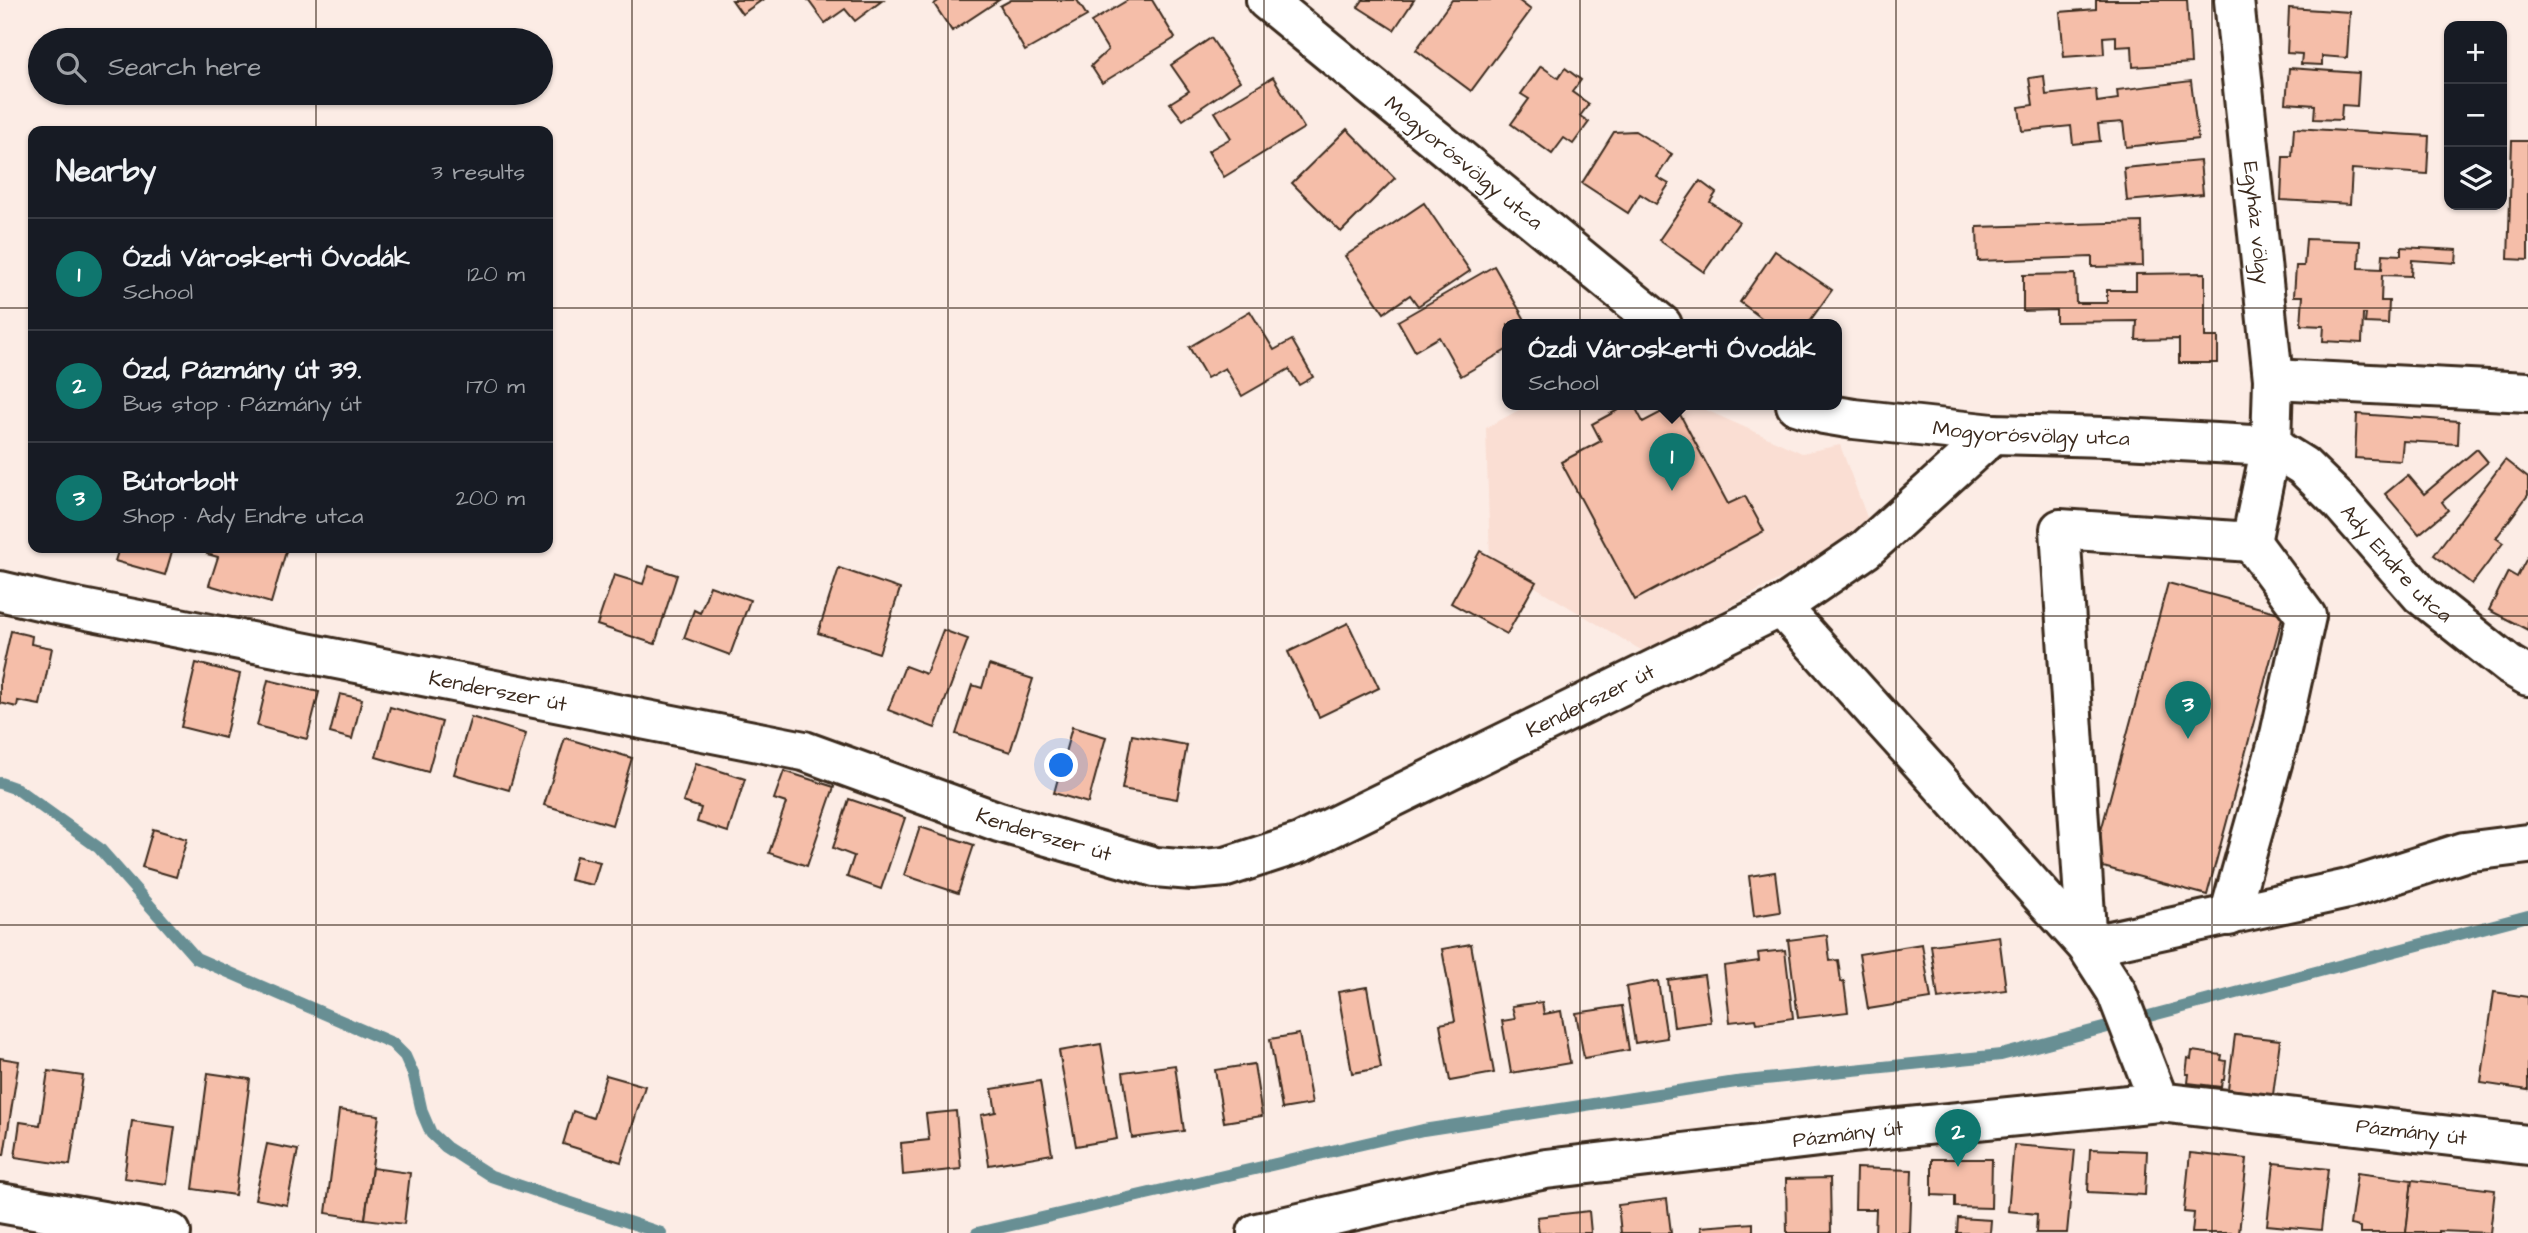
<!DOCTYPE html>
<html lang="en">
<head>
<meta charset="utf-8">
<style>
	body { margin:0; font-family:"Architects Daughter",sans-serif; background:#242831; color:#f1f3f6 }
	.controls { position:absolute; right:21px; top:21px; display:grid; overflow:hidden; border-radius:14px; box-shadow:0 2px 5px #0004 }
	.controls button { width:63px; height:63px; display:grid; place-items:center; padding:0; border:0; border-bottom:2px solid #363941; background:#171b24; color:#f1f3f6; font:35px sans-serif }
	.you { position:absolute; left:1062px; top:766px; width:24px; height:24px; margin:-18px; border:5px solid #fff; border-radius:50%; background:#1a73e8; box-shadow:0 0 0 10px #1a73e833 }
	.badge { display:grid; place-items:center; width:46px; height:46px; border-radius:50%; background:#0f766e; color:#fff; font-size:23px; font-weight:700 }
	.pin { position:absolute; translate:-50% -58px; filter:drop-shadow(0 2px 4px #0008) }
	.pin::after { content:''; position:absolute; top:37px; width:24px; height:21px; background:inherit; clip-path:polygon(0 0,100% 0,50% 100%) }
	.popup { position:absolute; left:1502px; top:319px; width:340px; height:91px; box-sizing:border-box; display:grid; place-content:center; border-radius:14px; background:#171b24; filter:drop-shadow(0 2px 5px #0005); font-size:23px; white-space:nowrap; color:#9ea1a6 }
	.popup b { font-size:26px; color:#f1f3f6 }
	.popup::after { content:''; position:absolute; left:50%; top:100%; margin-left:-14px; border:14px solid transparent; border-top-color:#171b24 }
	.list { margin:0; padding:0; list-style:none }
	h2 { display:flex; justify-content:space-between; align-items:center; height:91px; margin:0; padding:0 28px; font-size:30px }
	h2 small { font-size:23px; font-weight:400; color:#9ea1a6 }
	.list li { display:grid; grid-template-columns:46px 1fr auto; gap:21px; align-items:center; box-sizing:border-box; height:112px; padding:0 28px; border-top:2px solid #363941 }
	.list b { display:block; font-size:26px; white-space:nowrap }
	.list p { margin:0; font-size:23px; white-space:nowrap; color:#9ea1a6 }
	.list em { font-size:23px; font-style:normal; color:#9ea1a6 }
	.icon { flex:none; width:38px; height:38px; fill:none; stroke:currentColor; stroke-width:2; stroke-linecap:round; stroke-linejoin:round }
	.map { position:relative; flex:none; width:2528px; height:1233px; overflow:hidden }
	.search { position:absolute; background:#171b24; box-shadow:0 2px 5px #0004; left:28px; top:28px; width:525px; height:77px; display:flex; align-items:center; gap:18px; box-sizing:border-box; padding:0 24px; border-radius:38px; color:#9ea1a6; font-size:26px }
	.panel { position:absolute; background:#171b24; box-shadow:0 2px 5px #0004; left:28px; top:126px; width:525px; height:427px; border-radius:14px }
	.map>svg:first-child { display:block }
	.built { fill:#faded3 }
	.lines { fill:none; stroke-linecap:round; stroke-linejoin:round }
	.stream { stroke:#678f94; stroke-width:12 }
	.building { fill:#f5bea9; stroke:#3b2a1e; stroke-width:2 }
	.minor-casing { stroke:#3b2a1e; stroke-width:44 }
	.major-casing { stroke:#3b2a1e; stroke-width:44 }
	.minor { stroke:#fff; stroke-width:38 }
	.major { stroke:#fff; stroke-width:38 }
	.grid { fill:none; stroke:#3b2a1e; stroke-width:2; stroke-opacity:0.55 }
	.labels { text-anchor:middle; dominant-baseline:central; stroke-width:5; stroke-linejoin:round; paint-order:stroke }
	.street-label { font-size:21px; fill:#3b2a1e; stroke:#fff }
</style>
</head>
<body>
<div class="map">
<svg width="2528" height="1233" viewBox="0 0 2528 1233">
	<rect width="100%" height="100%" fill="#fcece5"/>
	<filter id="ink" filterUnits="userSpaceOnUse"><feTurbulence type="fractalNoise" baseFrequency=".0143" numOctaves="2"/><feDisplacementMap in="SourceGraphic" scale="14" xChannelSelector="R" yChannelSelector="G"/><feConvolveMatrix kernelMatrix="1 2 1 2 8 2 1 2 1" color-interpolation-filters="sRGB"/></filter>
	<g filter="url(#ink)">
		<path class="built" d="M1528,405H1695L1802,453L1840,445L1871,528L1646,653L1490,560L1486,428Z"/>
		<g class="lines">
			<g class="stream">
				<path d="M0,783L17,789L99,848L196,958L392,1043L405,1056L414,1076L422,1112L431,1133L446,1147L491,1176L661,1233"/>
				<path d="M977,1233L1423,1130L1736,1082L2001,1055L2528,916"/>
			</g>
		</g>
		<g class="building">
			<path d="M732,0H762L742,14Z"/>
			<path d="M808,0H883L855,21L845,9L825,23Z"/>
			<path d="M940,0H999L952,31L934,4Z"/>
			<path d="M1011,0H1077L1087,16L1025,51L1000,6Z"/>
			<path d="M1128,0H1152L1175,38L1102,83L1091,66L1108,50L1091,22Z"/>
			<path d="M1363,0H1414L1394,30L1358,7Z"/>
			<path d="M1452,0H1518L1531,10L1471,91L1416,50Z"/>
			<path d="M2096,0H2187L2191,63L2133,67L2132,46L2116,47V36L2103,37L2104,54L2064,57L2060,12L2096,9Z"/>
			<path d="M2289,8L2350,12L2347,58L2322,56V65L2301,64L2302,54L2287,53Z"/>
			<path d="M1211,38L1240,81L1183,120L1170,103L1189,91L1171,65Z"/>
			<path d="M1541,66L1558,78L1565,68L1581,80L1572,92L1589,104L1580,116L1589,122L1573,144L1564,138L1552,154L1511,124L1529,99L1521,94Z"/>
			<path d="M2289,68L2359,73L2357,106L2342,105L2341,120L2314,119L2315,105L2286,103Z"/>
			<path d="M2044,76L2046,95L2096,89L2097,102L2118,99L2117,90L2191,81L2198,139L2126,147L2123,122L2098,124L2100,141L2073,144L2071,126L2022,131L2019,107L2033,105L2029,78Z"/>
			<path d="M1273,77L1304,128L1224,177L1208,151L1231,138L1215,112Z"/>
			<path d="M2294,128L2429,136L2427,174L2352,169L2350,204L2281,200L2283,157H2292Z"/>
			<path d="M1347,129L1395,178L1341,232L1292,183Z"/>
			<path d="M1635,131L1672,154L1657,177L1669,184L1656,204L1640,194L1628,213L1582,183L1614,132Z"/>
			<path d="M2512,141H2528V260L2508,259Z"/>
			<path d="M2200,161L2203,194L2127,201L2124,168Z"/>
			<path d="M1700,181L1716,193L1710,202L1739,222L1704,272L1659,240Z"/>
			<path d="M1424,203L1470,271L1418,306L1410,295L1384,313L1345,256Z"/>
			<path d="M2142,222L2143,266L2092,267V257L1978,261L1977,227Z"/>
			<path d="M2306,239L2360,241L2359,268L2382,269L2383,254L2401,255V247L2457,250L2456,263L2412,260L2411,276L2382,275L2381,301H2389L2388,324L2365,323L2366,314H2363L2362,343L2323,341L2324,326L2301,325L2303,296H2294L2296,266H2304Z"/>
			<path d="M1775,251L1832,290L1807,325H1771L1740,302Z"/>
			<path d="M1494,266L1528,325H1508V349L1461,376L1439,337L1415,351L1398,321Z"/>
			<path d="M2205,273V337H2218V363H2179V339L2136,340L2137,321L2056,322V310L2023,311V275L2075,274L2076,303H2107V290H2136V274Z"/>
			<path d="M1250,311L1274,350L1292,340L1313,377L1299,385L1289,369L1242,396L1225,368L1207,378L1189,347Z"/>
			<path d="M1627,405H1634L1643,422L1675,405L1728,504L1745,496L1764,531L1635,600L1561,462L1601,441L1592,424Z"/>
			<path d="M2357,414L2459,421L2458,444L2403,441L2401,461L2355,458Z"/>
			<path d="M2477,449L2488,462L2442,502L2448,510L2419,534L2385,494L2408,475L2424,494Z"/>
			<path d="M2505,460L2528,478V495L2496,538L2503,543L2472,584L2434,555Z"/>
			<path d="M119,548H173L165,575L115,561Z"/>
			<path d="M209,548H287L271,603L209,585L218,557L207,554Z"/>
			<path d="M1480,551L1536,582L1507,634L1451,603Z"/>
			<path d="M2528,556V630L2489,610L2508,572L2517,577Z"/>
			<path d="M649,566L677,575L655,644L597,625L614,575L643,584Z"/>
			<path d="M839,568L900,589L879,653L818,633Z"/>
			<path d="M2168,583L2283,614L2207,895L2092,864Z"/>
			<path d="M710,586L750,600L730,655L684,638L694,610L700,613Z"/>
			<path d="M1348,623L1379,688L1319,717L1288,652Z"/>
			<path d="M943,630L968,639L935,728L888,710L905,666L926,674Z"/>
			<path d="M11,631L32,636L31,644L52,648L40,705L18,701L17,707L0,703V680Z"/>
			<path d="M196,663L240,674L225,738L181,727Z"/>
			<path d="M989,665L1033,679L1010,752L956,734L972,685L982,688Z"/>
			<path d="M268,680L319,692L307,739L257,726Z"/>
			<path d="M340,694L362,699L352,739L330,733Z"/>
			<path d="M390,707L442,722L428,772L376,757Z"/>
			<path d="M471,717L526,734L509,790L454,774Z"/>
			<path d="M1072,727L1106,737L1088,803L1054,793Z"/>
			<path d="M1132,735L1187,745L1177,799L1122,789Z"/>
			<path d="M565,738L632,758L612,825L544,805Z"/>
			<path d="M696,763L745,779L728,832L697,822L701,808L683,802Z"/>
			<path d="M784,771L834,787L807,866L769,853L786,803L774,799Z"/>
			<path d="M849,799L905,818L881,889L847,877L854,856L833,848Z"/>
			<path d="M920,827L974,845L958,893L904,875Z"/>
			<path d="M153,829L187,839L176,877L142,867Z"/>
			<path d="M576,856L600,862L593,885L570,880Z"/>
			<path d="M1775,872L1780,912L1754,916L1749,876Z"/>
			<path d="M1827,935L1830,961L1838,960L1841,982L1844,981L1848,1012L1798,1018L1788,940Z"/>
			<path d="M1999,936L2006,990L1938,999L1931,945Z"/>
			<path d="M1471,944L1494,1073L1450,1081L1440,1024L1455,1021L1442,949Z"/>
			<path d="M1922,944L1931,999L1868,1009L1859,954Z"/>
			<path d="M1785,950L1793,1018L1757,1023L1756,1019L1730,1022L1724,966L1759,961L1758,953Z"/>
			<path d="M1704,975L1711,1022L1674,1027L1668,980Z"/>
			<path d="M1658,981L1667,1038L1635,1043L1626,987Z"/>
			<path d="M1367,987L1381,1068L1352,1073L1338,992Z"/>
			<path d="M2494,992L2528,997V1090L2481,1083Z"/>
			<path d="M1542,1002L1544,1014L1561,1011L1570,1063L1511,1073L1502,1021L1515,1019L1512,1006Z"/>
			<path d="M1622,1006L1629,1050L1584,1058L1576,1013Z"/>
			<path d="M1299,1034L1312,1104L1282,1109L1270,1039Z"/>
			<path d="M2235,1035L2280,1040L2273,1095L2228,1089Z"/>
			<path d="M1101,1044L1117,1139L1076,1146L1059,1051Z"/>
			<path d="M2192,1051L2222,1055L2221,1060L2226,1061L2224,1080H2222L2221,1087L2188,1083L2189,1074H2186L2188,1058L2191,1059Z"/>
			<path d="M0,1058L19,1061L4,1155H0Z"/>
			<path d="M1254,1064L1262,1116L1224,1122L1215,1070Z"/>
			<path d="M1175,1065L1184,1131L1132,1138L1123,1072Z"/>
			<path d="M48,1071L83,1076L70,1165L15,1157L20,1122L40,1125Z"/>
			<path d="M208,1073L250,1079L235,1195L193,1189Z"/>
			<path d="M606,1075L645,1086L621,1162L563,1144L573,1111L593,1118Z"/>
			<path d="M1040,1081L1052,1154L989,1165L981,1115L996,1112L992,1089Z"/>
			<path d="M339,1110L379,1115L365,1219L326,1213Z"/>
			<path d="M956,1111L961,1169L903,1175L901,1143L929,1140L926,1114Z"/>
			<path d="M132,1121L175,1127L167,1184L124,1178Z"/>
			<path d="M267,1144L298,1150L287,1205L255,1199Z"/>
			<path d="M2014,1145L2075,1150L2067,1233H2036L2037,1214L2008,1211Z"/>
			<path d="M2090,1149L2147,1151L2145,1195L2088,1192Z"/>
			<path d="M2190,1153L2247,1159L2239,1233H2192L2194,1213L2184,1212Z"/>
			<path d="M1932,1159H1992L1991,1208L1955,1207V1196L1932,1195Z"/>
			<path d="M2274,1163L2328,1169L2321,1230L2267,1225Z"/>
			<path d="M372,1168L410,1173L404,1224L365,1219Z"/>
			<path d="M1856,1168L1912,1170L1910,1233H1875L1876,1209H1855Z"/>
			<path d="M2357,1173L2412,1180L2406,1233H2360V1227L2350,1225Z"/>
			<path d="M1830,1178L1831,1233H1787L1786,1179Z"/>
			<path d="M2412,1180L2495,1190L2490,1233L2439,1231V1233H2406Z"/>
			<path d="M1667,1199L1671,1233H1621L1618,1205Z"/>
			<path d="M1589,1211L1591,1233H1539L1537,1217Z"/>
			<path d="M1958,1218L1991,1220L1990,1233H1957Z"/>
			<path d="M1753,1223V1233H1702L1701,1227Z"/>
		</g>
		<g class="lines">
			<defs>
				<g id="minor">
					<path id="s1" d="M1266,0L1662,325"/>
					<path id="s2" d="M2234,0L2273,379L2271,446L2251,542L2060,529L2087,946L2348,889L2464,852L2528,844"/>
					<path d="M2273,379L2528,392"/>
					<path id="s3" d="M1796,405L1824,414L1854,419L1993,434L2106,437L2271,446"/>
					<path id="s4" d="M2271,446L2303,466L2341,503L2421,595L2509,665L2528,676"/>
					<path id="s5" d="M0,591L52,603L804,751L999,822L1155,867L1192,870L1226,867L1300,843L1781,607L1866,549L1993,434"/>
					<path d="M1781,607L2087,946L2116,991L2159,1102"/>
					<path d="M2229,916L2280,735L2306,616L2251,542"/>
				</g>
				<g id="major">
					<path d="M0,1203L171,1233"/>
					<path id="s6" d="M1257,1233L1442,1190L1546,1169L1887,1129L2159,1102L2528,1145"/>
				</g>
			</defs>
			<use href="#minor" class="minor-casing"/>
			<use href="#major" class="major-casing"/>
			<use href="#minor" class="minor"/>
			<use href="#major" class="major"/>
		</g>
	</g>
	<path class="grid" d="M316,0V40M632,0V1233M948,0V1233M1264,0V1233M1580,0V1233M1896,0V1233M2212,0V1233M316,93V131M0,308H33M548,308H2528M316,548V1233M0,616H2528M0,925H2528"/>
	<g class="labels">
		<g class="street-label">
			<text stroke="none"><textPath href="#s1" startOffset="256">Mogyorósvölgy utca</textPath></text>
			<text stroke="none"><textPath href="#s2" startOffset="224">Egyház völgy</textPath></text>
			<text stroke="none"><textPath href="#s3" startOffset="238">Mogyorósvölgy utca</textPath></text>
			<text stroke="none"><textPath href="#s4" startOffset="173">Ady Endre utca</textPath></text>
			<text stroke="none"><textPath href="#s5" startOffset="508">Kenderszer út</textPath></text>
			<text stroke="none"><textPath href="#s5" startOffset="1662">Kenderszer út</textPath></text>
			<text stroke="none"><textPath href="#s5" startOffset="1074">Kenderszer út</textPath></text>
			<text stroke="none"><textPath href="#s6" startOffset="1167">Pázmány út</textPath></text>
			<text stroke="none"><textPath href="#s6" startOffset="600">Pázmány út</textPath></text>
		</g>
	</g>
</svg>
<div class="controls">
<button>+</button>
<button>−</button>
<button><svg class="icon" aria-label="layers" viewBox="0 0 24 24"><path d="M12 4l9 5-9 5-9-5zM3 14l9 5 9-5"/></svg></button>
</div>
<div class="you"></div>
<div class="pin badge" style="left:1672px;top:491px">1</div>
<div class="popup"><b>Ózdi Városkerti Óvodák</b>School</div>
<div class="pin badge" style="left:1958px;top:1167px">2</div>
<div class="pin badge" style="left:2188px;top:739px">3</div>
<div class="search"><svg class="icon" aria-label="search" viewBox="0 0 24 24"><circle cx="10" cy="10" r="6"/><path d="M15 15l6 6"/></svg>Search here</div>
<section class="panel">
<h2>Nearby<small>3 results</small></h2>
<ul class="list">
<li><span class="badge">1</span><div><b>Ózdi Városkerti Óvodák</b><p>School</p></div><em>120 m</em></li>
<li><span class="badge">2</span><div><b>Ózd, Pázmány út 39.</b><p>Bus stop · Pázmány út</p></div><em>170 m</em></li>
<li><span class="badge">3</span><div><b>Bútorbolt</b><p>Shop · Ady Endre utca</p></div><em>200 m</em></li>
</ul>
</section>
</div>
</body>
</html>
